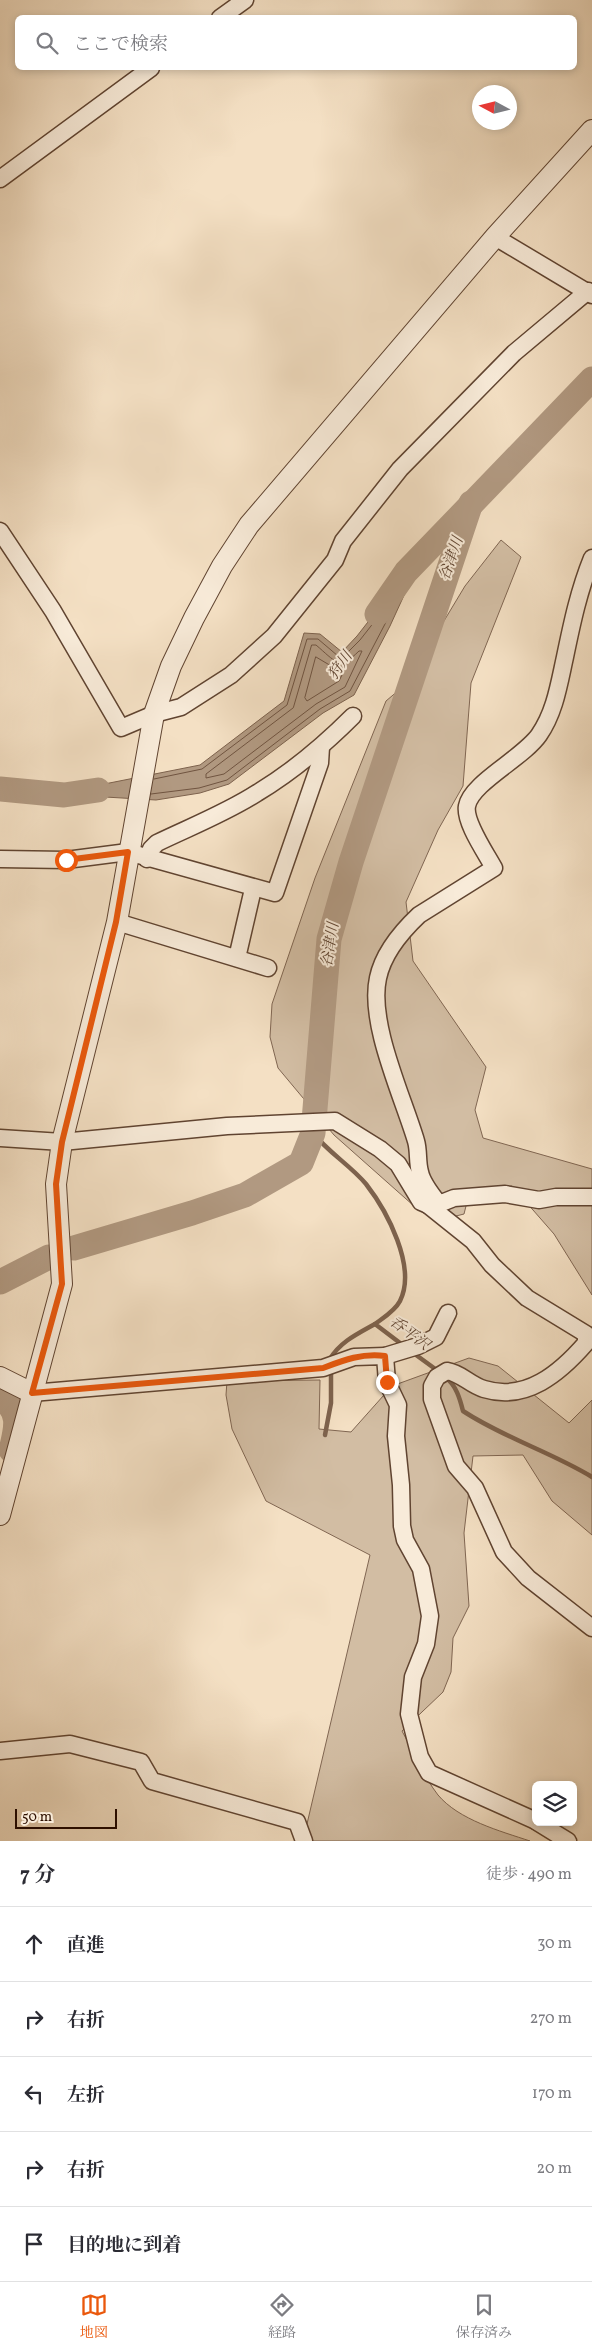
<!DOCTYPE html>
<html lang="ja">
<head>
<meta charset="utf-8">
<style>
	body { margin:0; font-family:Vollkorn,"Noto Serif JP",serif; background:#f7f7f7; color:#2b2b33 }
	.controls { position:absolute; right:15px; bottom:15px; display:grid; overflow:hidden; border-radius:8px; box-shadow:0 2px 8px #0003 }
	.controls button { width:45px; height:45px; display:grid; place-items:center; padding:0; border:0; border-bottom:1px solid #e1e1e2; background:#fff; color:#2b2b33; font:25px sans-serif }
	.compass { position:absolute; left:472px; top:85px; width:45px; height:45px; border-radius:50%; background:#fff; box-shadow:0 2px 8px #0003; rotate:277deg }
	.scale { position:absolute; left:15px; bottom:12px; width:102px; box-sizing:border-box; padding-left:5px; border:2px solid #2e1000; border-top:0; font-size:14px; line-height:18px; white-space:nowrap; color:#2e1000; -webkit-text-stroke:4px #f8ebd9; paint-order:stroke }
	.stop { position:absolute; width:15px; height:15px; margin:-11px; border:4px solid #ea580c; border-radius:50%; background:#fff }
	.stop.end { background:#ea580c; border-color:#fff; box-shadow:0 1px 5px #0008 }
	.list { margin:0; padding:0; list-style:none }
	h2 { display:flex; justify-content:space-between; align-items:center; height:65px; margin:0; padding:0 20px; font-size:21px }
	h2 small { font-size:16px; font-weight:400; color:#7c7c81 }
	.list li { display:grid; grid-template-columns:32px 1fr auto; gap:15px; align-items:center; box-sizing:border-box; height:75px; padding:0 20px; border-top:1px solid #e1e1e2 }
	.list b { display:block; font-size:19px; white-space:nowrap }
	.list em { font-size:16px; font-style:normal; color:#7c7c81 }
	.icon { flex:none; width:28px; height:28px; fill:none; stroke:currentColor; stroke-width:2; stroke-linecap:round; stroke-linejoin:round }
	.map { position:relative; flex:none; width:592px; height:1841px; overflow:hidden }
	.search { position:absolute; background:#fff; box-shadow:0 2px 8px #0003; left:15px; right:15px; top:15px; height:55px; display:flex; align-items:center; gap:12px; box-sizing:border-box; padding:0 18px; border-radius:8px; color:#7c7c81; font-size:19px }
	.sheet { height:440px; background:#fff }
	nav { display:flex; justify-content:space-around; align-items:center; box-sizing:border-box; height:70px; border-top:1px solid #e1e1e2; background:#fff; font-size:14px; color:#7c7c81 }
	nav a { display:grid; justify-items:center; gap:2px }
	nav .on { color:#ea580c }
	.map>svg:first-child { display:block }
	.green { fill:#d2bda3; stroke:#806652 }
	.water { fill:#b19981; stroke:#7d624d }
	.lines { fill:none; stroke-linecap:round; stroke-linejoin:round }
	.shore { stroke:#705440; stroke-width:1 }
	.stream { stroke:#7d624d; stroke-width:4.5 }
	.river { stroke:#b19981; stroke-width:25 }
	.minor-casing { stroke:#604431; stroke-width:19 }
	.tertiary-casing { stroke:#604431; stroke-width:22 }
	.minor { stroke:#f8ebd9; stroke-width:16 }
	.tertiary { stroke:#f8ebd9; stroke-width:20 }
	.route { stroke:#ea580c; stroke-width:6 }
	.labels { text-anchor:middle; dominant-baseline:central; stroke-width:4; stroke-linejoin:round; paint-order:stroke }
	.water-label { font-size:15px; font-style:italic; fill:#624734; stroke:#f8ebd9 }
</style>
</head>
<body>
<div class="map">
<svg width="592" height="1841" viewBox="0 0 592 1841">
	<rect width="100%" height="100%" fill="#f4e0c4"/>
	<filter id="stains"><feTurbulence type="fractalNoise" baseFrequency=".004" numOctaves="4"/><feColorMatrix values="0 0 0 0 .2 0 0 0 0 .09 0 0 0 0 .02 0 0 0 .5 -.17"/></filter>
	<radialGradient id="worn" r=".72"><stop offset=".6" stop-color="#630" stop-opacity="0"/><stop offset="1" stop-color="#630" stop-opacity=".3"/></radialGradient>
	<g class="green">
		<path d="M501,540L521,557L471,683L463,786L438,830L406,902L413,961L486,1067L475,1110L483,1138L592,1169V1295L554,1234L512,1186L470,1190L464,1214L452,1217L433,1215L414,1206L334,1135L278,1068L270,1037L272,1004L315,878L386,701L406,684L465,586Z"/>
		<path d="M469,1358L498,1366L569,1423L592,1400V1535L552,1501L523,1455L473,1456L464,1533L469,1606L453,1638L451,1672L443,1692L402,1731C413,1751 424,1777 438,1795C459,1820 500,1831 530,1841H303L370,1555L266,1501L232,1429L226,1395L227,1381L320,1380L319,1429L351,1432L392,1386Z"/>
	</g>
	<path class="water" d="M414,563L406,591L390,626L354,695L323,713L229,784L200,793L156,800L54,794L200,765L284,701L304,633L320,634L342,652L357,636Z"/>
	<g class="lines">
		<g class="shore">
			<path d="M312,645H316C335,661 339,671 359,651H362L345,687L316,704L224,774L206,778V774L293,708Z"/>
			<path d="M316,657L343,673L339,681L307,701L305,698Z"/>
			<path d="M151,794L199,788L227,780L320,709L350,691L385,624L393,603H389L360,640L344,656H338L318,639H307L287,705L202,769L154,779"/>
		</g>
		<g class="stream">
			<path d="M313,1133C329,1153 350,1165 366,1184C387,1211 417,1267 400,1301C395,1311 383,1318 375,1324L404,1346"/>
			<path d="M412,1352L438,1371"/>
			<path d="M330,1359C340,1342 357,1334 375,1324"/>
			<path d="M446,1378C456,1385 460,1399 463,1411C504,1438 551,1452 592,1477"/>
			<path d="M325,1435L331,1403V1374"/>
		</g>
		<g class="river">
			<path d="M377,614L406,572L592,379"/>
			<path d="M0,789L64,795L98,790"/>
			<path d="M74,1248L192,1213L245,1195L301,1163L313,1133L329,939L351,862L471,503"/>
			<path d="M0,1282L49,1257"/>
			<path d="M0,1398C22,1410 16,1430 11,1450"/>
		</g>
		<defs>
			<g id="minor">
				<path d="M220,18L245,0"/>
				<path d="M0,179L151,68"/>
				<path d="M495,237L592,295"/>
				<path d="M0,531L53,611L121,728L154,714L181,707L231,675L274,636L335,560L343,541L400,469L514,353L588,291"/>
				<path d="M0,859L66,860L128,852L275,893L320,763L321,747"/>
				<path d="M147,859L151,849L157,843C190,827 226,813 257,793C292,772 324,745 353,716"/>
				<path d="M117,922L268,968"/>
				<path d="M237,958L253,889"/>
				<path d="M0,1138L62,1142L227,1126L335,1121L380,1149L398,1164L421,1202L428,1205L439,1204L454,1198L505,1194L539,1200L556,1197H592"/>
				<path d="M439,1204C432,1195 422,1183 420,1172C417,1162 419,1151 416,1141C403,1097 368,1023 378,978C383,954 401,932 419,915L494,868C486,853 464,822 467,806C471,783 523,758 539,735C555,712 559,684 565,657C572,623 579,590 592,558"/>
				<path d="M428,1205L473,1241L492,1265L527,1298L586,1334V1343C560,1373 526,1402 484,1389C470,1385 461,1373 447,1371L437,1377L432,1386V1399L456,1466L475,1488L504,1552L528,1578L592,1628"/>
				<path d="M385,1356L418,1346L436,1337L448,1313"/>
				<path d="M32,1393L323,1368L354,1357L385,1356L387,1382L398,1405L396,1436L401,1485L402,1526L405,1540L421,1569L430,1616L426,1644L413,1677L409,1714L420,1757L429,1773L536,1821"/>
				<path d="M0,1751L70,1744L141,1762L152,1781L297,1822L304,1841"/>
				<path d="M537,1822L568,1841"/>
			</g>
			<g id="tertiary">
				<path d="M0,1377L32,1393"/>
				<path d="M0,1515L62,1284L56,1184L62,1142L117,922L154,714L171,666L194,618L222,566L249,525L495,237L592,130"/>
			</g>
		</defs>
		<use href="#minor" class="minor-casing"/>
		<use href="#tertiary" class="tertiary-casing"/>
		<use href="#minor" class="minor"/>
		<use href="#tertiary" class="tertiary"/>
	</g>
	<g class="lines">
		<path class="route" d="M66,860L128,852L116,922L62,1142L56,1184L62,1284L32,1393L323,1368C344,1360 362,1353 385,1356L387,1382"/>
	</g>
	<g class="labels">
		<g class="water-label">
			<text transform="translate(452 559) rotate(-71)">谷津川</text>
			<text transform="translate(341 666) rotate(-55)">狩川</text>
			<text transform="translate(331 945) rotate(-81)">谷津川</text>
			<text transform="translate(409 1334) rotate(37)">呑平沢</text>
		</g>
	</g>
	<rect width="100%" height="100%" filter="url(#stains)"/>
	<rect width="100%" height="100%" fill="url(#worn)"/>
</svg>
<div class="controls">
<button><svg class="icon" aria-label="layers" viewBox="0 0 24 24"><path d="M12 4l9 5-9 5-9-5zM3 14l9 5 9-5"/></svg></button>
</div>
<svg class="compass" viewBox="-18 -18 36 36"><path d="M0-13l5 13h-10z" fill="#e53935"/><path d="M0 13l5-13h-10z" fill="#7c7c81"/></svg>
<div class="scale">50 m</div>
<div class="stop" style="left:66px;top:860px"></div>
<div class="stop end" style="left:387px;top:1382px"></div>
<div class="search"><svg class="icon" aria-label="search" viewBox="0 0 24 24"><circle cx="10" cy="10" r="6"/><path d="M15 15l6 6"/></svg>ここで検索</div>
</div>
<section class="sheet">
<h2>7 分<small>徒歩 · 490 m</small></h2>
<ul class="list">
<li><svg class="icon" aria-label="ahead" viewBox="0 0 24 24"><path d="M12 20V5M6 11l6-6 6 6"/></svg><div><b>直進</b></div><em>30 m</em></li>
<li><svg class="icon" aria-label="right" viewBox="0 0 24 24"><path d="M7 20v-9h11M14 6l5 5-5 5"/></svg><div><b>右折</b></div><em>270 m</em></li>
<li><svg class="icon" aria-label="left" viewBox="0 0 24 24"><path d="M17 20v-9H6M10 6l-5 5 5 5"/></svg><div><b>左折</b></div><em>170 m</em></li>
<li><svg class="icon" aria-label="right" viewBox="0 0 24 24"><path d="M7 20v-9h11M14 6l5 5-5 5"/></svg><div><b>右折</b></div><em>20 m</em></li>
<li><svg class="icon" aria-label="arrive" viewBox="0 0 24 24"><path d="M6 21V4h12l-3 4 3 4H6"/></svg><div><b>目的地に到着</b></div></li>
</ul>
</section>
<nav>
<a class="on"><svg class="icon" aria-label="map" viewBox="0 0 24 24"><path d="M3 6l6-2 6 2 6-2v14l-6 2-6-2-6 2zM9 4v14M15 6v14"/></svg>地図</a>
<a><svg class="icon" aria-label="directions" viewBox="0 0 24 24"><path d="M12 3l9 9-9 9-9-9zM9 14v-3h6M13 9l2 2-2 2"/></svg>経路</a>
<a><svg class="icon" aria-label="saved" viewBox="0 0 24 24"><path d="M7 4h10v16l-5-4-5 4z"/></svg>保存済み</a>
</nav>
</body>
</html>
